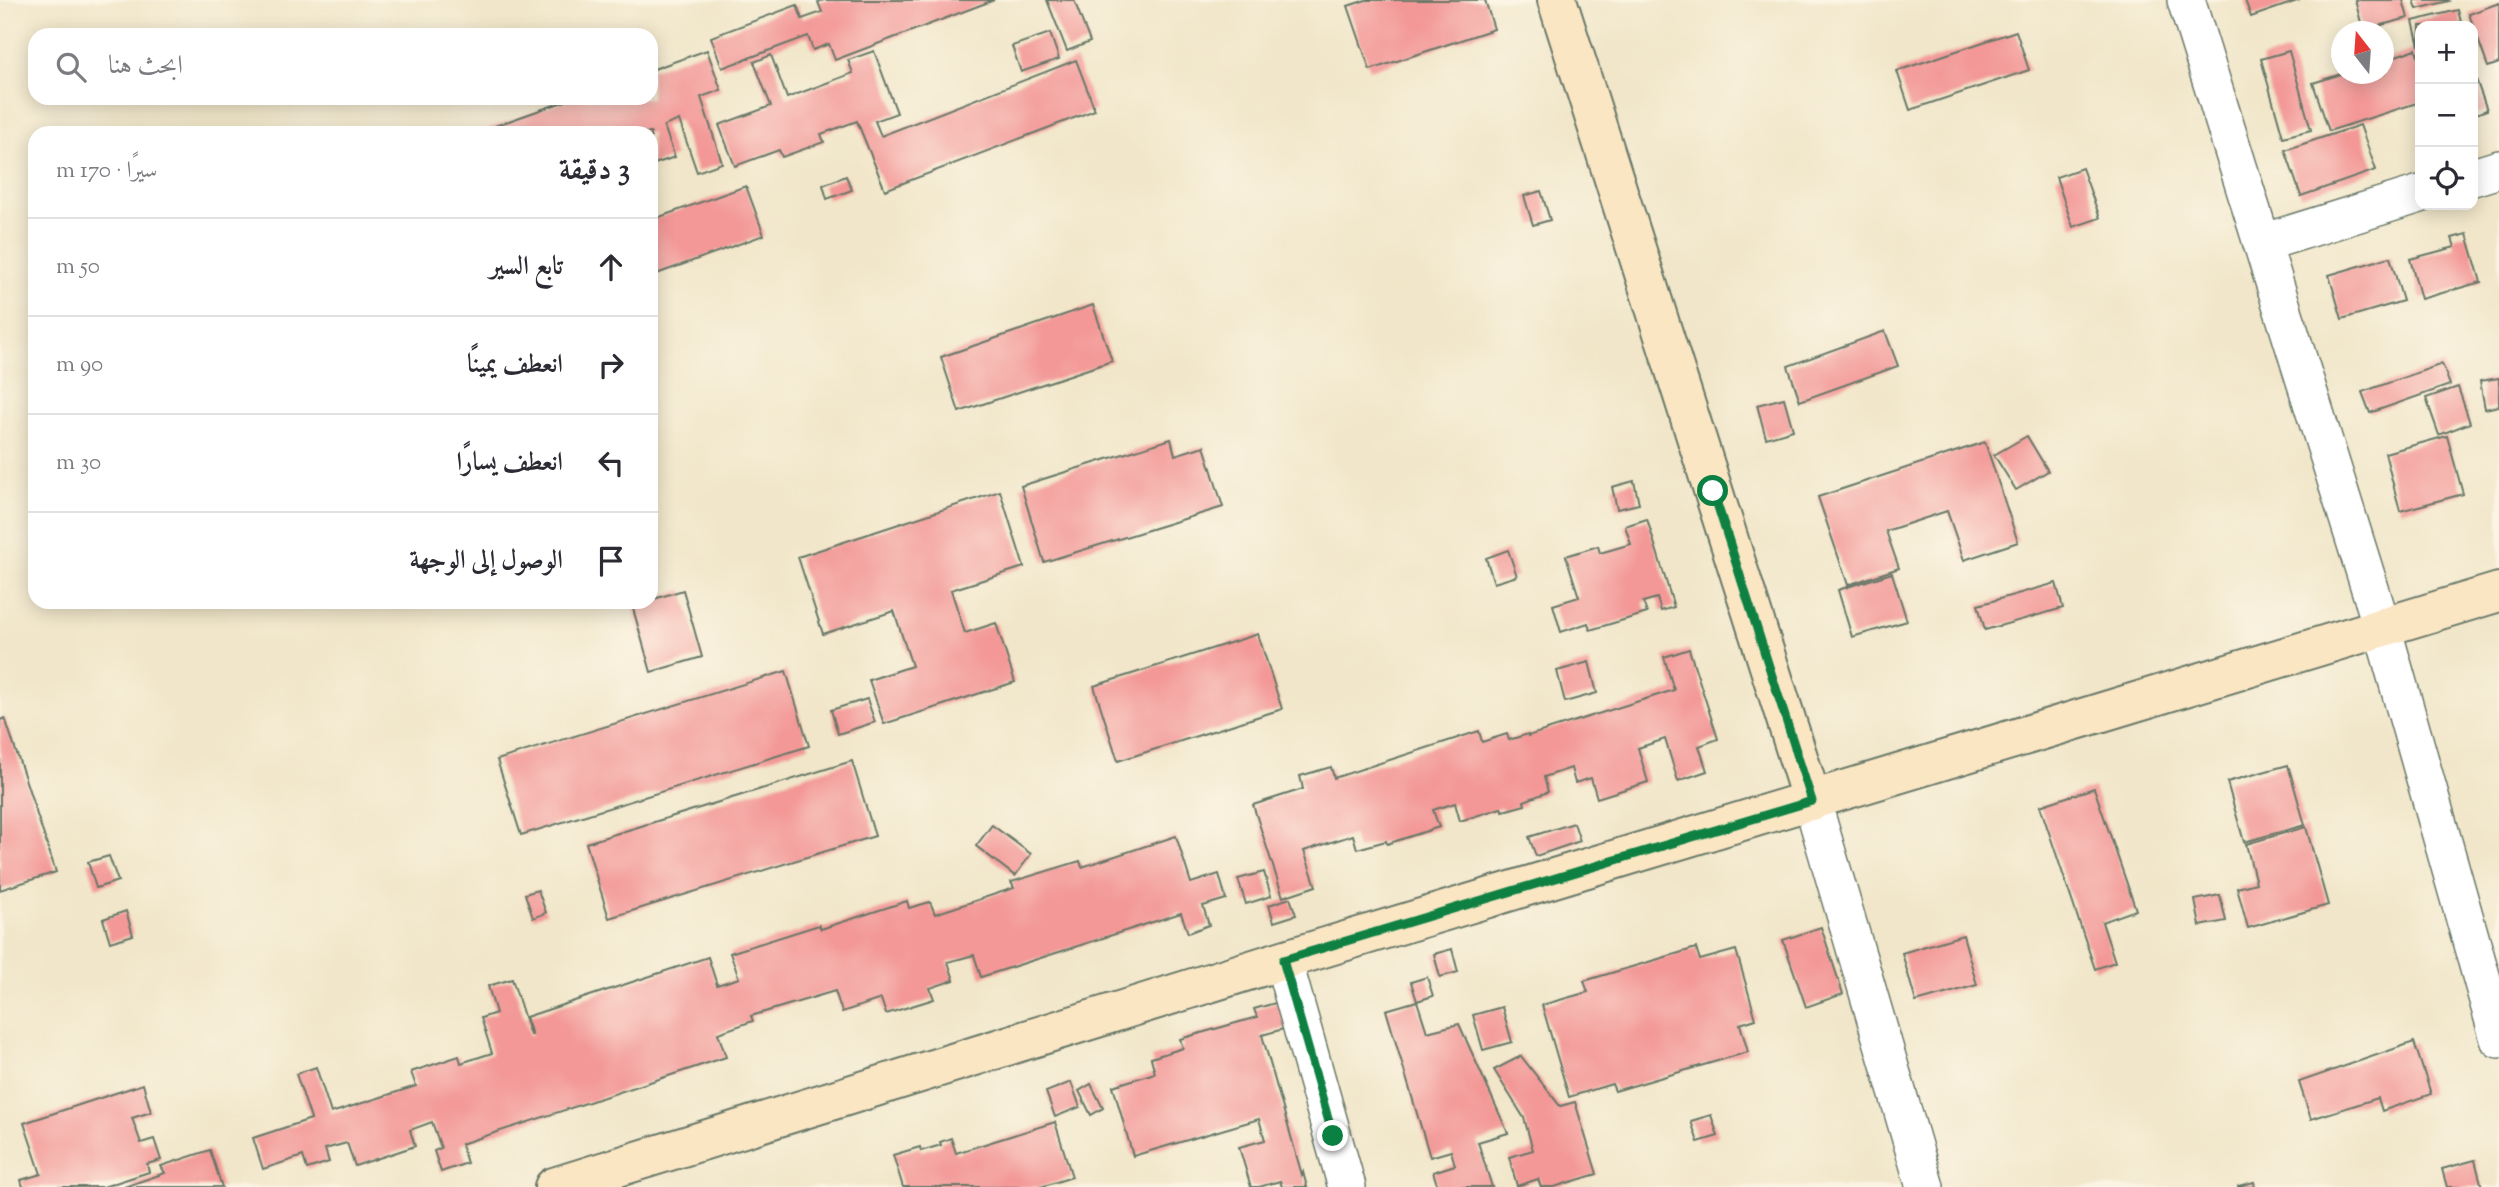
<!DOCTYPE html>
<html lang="ar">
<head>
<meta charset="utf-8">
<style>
	body { margin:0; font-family:"Sorts Mill Goudy",Amiri,serif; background:#f7f7f7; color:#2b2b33; direction:rtl }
	.controls { position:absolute; right:21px; top:21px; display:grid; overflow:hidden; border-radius:14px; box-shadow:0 4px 18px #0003 }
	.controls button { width:63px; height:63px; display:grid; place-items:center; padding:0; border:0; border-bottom:2px solid #e1e1e2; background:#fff; color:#2b2b33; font:35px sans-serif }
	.compass { position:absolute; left:2331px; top:21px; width:63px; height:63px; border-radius:50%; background:#fff; box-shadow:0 4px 18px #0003; rotate:343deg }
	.stop { position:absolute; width:21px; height:21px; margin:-16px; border:5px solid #0b8043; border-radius:50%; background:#fff }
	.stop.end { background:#0b8043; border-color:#fff; box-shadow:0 2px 7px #0008 }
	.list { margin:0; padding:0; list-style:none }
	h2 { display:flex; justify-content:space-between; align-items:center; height:91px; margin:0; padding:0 28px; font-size:30px }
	h2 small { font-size:23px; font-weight:400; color:#7c7c81 }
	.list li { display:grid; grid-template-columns:46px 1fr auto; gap:21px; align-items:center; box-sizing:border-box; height:98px; padding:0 28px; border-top:2px solid #e1e1e2 }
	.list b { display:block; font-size:26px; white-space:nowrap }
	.list em { font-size:23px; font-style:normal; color:#7c7c81 }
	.icon { flex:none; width:38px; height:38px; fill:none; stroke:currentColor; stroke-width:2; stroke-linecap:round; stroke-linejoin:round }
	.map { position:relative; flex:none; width:2499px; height:1187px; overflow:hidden; direction:ltr }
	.search { position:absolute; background:#fff; box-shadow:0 4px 18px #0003; left:28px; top:28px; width:630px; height:77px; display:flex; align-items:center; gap:18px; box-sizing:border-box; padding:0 24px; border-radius:21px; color:#7c7c81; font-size:26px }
	.panel { position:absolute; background:#fff; box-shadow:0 4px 18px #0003; left:28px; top:126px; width:630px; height:483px; border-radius:21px; direction:rtl }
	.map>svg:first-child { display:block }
	.building { fill:#f39897 }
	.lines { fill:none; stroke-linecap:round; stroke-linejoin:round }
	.street-casing { stroke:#687868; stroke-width:40 }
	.secondary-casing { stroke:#687868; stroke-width:42 }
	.street { stroke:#fff; stroke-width:37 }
	.secondary { stroke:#fbe6c4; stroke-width:38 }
	.route { stroke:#0b8043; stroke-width:9 }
</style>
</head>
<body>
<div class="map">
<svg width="2499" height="1187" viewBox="0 0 2499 1187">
	<rect width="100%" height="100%" fill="#fcf5e5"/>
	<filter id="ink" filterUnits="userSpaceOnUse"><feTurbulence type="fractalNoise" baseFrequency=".0143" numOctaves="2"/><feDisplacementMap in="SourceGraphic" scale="14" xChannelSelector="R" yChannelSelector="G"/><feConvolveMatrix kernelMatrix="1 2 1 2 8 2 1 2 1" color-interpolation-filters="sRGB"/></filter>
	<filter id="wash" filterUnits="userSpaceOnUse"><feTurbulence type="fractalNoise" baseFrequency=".00686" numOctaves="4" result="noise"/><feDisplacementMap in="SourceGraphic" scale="28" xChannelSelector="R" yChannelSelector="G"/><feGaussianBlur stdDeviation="1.57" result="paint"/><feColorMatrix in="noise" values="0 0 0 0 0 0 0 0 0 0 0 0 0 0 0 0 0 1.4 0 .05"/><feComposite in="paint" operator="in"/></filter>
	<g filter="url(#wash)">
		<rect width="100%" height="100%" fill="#f1e6c9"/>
		<g id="blocks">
			<g class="building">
				<path d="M824,0H994L835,60L829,44L813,50L808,36L722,68L711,37L797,5L802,19L822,12L818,2Z"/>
				<path d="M1047,0H1074L1090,42L1067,51Z"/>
				<path d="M1366,0H1485L1494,29L1370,70L1348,6Z"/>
				<path d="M2245,0H2300L2251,17Z"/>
				<path d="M2355,0H2403L2408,18L2363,30Z"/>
				<path d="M2414,0H2448L2449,1L2417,9Z"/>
				<path d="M2499,3V63L2488,67L2469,14Z"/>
				<path d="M2458,10L2462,26H2420L2419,46L2413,21Z"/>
				<path d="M2016,31L2029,70L1910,110L1897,71Z"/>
				<path d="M1050,33L1059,59L1021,72L1012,46Z"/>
				<path d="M2416,49L2420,62V102L2329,131L2313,83L2341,74H2384V60Z"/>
				<path d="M707,50L721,90L701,97L722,163L697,172L679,120L664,126L675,157L651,165V133H488L486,129L574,98H651V70Z"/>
				<path d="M874,51L897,113L875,121L881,136L1076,60L1095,110L885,190L857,121L821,134L824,142L782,157L779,150L735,166L719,125L771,106L754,62L771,55L787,98L853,73L848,60Z"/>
				<path d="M2289,51L2311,130L2283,137L2261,59Z"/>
				<path d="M2473,71L2487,110L2473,115Z"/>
				<path d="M2360,125L2376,170L2301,196L2285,150Z"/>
				<path d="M2082,168L2100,218L2073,227L2056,177Z"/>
				<path d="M846,176L852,190L827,199L823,185Z"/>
				<path d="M746,186L764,235L651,276V220Z"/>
				<path d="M1541,191L1550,220L1533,225L1524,196Z"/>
				<path d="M2467,234L2481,282L2421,299L2410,259L2455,247L2452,238Z"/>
				<path d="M2390,257L2403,301L2342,319L2329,275Z"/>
				<path d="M1093,305L1112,361L959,412L941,357Z"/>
				<path d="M1885,331L1898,366L1800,401L1788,366Z"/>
				<path d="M2442,364L2450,385L2370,413L2362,392Z"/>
				<path d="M2499,378V406L2485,409L2480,381Z"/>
				<path d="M2458,387L2470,423L2439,435L2426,398Z"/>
				<path d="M1784,398L1793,430L1766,438L1757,405Z"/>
				<path d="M2027,436L2048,471L2016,490L1994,455Z"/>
				<path d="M2447,436L2463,494L2400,511L2385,453Z"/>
				<path d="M1171,439L1175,455L1204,446L1223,507L1044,562L1021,486Z"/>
				<path d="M1985,442L2018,542L1964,560L1947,511L1886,531L1899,568L1848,585L1818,497Z"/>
				<path d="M1634,481L1639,504L1617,509L1612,487Z"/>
				<path d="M1000,491L1024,567L951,590L965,633L996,623L1015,682L884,724L869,680L912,666L894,611L823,634L798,557Z"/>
				<path d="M1647,519L1674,607L1661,611L1657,598L1643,602L1647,613L1590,630L1588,623L1561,632L1553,605L1579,597L1566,556L1598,546L1600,553L1631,544L1625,526Z"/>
				<path d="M1508,550L1517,576L1494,583L1486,558Z"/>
				<path d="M1892,573L1907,621L1852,637L1838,590Z"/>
				<path d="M2056,583L2063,608L1985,630L1978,605Z"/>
				<path d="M683,590L702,657L651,672L632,605L651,602V600Z"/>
				<path d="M1258,634L1282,709L1118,761L1094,686Z"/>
				<path d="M1689,649L1718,739L1699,746L1707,771L1678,781L1665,739L1638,748L1648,782L1597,798L1591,778L1575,783L1571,768L1544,777L1548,792L1524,801L1525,805L1503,811L1501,808L1460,821L1455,803L1433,810L1439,827L1387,844L1386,841L1357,849L1353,835L1304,851L1316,886L1283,897L1253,805L1303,789L1300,776L1331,767L1334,778L1479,731L1482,742L1507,734L1509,740L1528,734V736L1674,690L1664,657Z"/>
				<path d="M1589,662L1597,693L1565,702L1557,671Z"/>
				<path d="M786,671L809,746L521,835L497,760Z"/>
				<path d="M867,699L875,722L838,734L831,710Z"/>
				<path d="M5,718L56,872L0,890V720Z"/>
				<path d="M852,761L875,836L609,918L586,843Z"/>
				<path d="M2288,765L2305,825L2244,842L2227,782Z"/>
				<path d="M2094,788L2136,910L2102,922L2115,962L2095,969L2040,806Z"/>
				<path d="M1574,823L1580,841L1536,856L1529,837Z"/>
				<path d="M992,825L1031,854L1015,876L976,846Z"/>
				<path d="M2306,827L2328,905L2248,928L2237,888L2256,883L2246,844Z"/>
				<path d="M1176,836L1191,883L1219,874L1226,899L1203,906L1209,925L1188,933L1181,913L981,977L974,955L948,962L954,980L930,988L934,999L886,1014L881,999L842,1012L835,991L751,1016L753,1021L718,1033L726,1057L461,1144L467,1163L441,1172L434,1151L441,1148L432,1122L410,1130L415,1146L355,1166L347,1143L325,1149L329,1162L307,1169L303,1156L263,1169L253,1138L311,1119L296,1074L316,1067L331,1113L416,1086L411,1072L459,1056L461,1063L492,1053L481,1018L496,1013L488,986L512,979L530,1035H532L526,1017L708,957L717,985L739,978L730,953L819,925L821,929L907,901L909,908L930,902L935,914L1014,888L1011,882L1080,861L1082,867Z"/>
				<path d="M109,856L118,881L96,888L88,862Z"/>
				<path d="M1264,872L1271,896L1246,904L1238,879Z"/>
				<path d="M538,890L546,913L533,918L525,894Z"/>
				<path d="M2220,895L2226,921L2200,926L2195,900Z"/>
				<path d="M1290,898L1296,915L1274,922L1269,905Z"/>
				<path d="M126,911L133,935L110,942L103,919Z"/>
				<path d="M1821,927L1843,994L1806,1007L1783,940Z"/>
				<path d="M1963,935L1977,985L1916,1002L1902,953Z"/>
				<path d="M1696,948L1700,960L1736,950L1756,1019L1740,1024L1748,1052L1615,1091L1612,1084L1569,1097L1542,1005L1588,992L1584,981Z"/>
				<path d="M1452,949L1458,972L1440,977L1434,954Z"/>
				<path d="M1427,977L1433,996L1417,1001L1427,1032L1459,1024L1508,1133L1478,1142L1492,1187H1438L1433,1172L1455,1165L1451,1151L1430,1157L1386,1010L1417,1001L1411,982Z"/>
				<path d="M1279,1002L1287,1028L1262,1035L1302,1175L1303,1172L1307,1187H1282L1280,1181L1259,1187H1251L1239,1147L1265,1140L1259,1119L1133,1156L1113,1086L1155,1073L1151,1058L1183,1048L1180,1039L1257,1017L1254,1009Z"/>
				<path d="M1502,1007L1512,1042L1483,1050L1473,1015Z"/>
				<path d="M2414,1042L2431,1094L2382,1111L2378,1098L2311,1119L2299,1082Z"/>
				<path d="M1521,1056L1560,1106L1575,1102L1597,1174L1554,1187H1541L1538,1179L1517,1186L1509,1157L1533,1150L1524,1118L1494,1070Z"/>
				<path d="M1071,1082L1080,1107L1055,1117L1046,1092Z"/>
				<path d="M143,1084L151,1112L132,1118L141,1143L154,1139L161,1160L147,1164L149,1172L103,1187H23L21,1180L41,1174L24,1123Z"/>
				<path d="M1091,1084L1103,1108L1091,1115L1079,1091Z"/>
				<path d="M1711,1115L1718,1136L1698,1142L1691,1121Z"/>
				<path d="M1055,1122L1072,1177L1041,1187H903L893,1155L920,1147L921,1151L941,1145L940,1142L951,1138L956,1153Z"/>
				<path d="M210,1150L222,1187H124L165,1173L161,1166Z"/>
				<path d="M2475,1160L2482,1187H2447L2442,1169Z"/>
				<path d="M2254,1182L2255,1187H2238V1186Z"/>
			</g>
		</g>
	</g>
	<g filter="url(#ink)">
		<use href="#blocks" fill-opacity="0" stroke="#687868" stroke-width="2"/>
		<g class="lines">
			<defs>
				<g id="street">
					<path d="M2186,0L2382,627L2499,1039"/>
					<path d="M2473,177L2499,169"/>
					<path d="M2262,243L2420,194"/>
					<path d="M1812,801L1925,1187"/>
					<path d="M1283,960L1347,1187"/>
				</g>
				<g id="secondary">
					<path d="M1557,0L1812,801"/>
					<path d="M554,1187L1283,960L2499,592"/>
				</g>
			</defs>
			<use href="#street" class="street-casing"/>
			<use href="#secondary" class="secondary-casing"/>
			<use href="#street" class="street"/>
			<use href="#secondary" class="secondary"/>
		</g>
	</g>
	<g class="lines" filter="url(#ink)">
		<path class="route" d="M1333,1136L1283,960L1812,801L1713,491"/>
	</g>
</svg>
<div class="controls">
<button>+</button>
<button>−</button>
<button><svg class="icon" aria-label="locate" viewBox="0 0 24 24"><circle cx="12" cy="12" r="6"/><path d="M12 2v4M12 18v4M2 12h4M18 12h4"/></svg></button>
</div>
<svg class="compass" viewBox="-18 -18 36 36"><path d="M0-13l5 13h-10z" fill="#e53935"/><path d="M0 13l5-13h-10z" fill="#7c7c81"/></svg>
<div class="stop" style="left:1713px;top:491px"></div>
<div class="stop end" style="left:1333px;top:1136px"></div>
<div class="search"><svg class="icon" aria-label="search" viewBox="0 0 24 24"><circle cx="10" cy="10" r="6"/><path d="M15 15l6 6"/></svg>ابحث هنا</div>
<section class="panel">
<h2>3 دقيقة<small>سيرًا · 170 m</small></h2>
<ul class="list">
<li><svg class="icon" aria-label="ahead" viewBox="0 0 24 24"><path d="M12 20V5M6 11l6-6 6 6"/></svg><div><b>تابع السير</b></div><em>50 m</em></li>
<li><svg class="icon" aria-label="right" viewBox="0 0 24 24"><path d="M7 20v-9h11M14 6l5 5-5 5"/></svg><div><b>انعطف يمينًا</b></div><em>90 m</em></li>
<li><svg class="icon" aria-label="left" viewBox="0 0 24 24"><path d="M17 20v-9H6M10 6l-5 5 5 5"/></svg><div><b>انعطف يسارًا</b></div><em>30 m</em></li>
<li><svg class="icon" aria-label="arrive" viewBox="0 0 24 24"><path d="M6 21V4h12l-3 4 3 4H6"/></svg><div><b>الوصول إلى الوجهة</b></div></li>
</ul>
</section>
</div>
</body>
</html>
